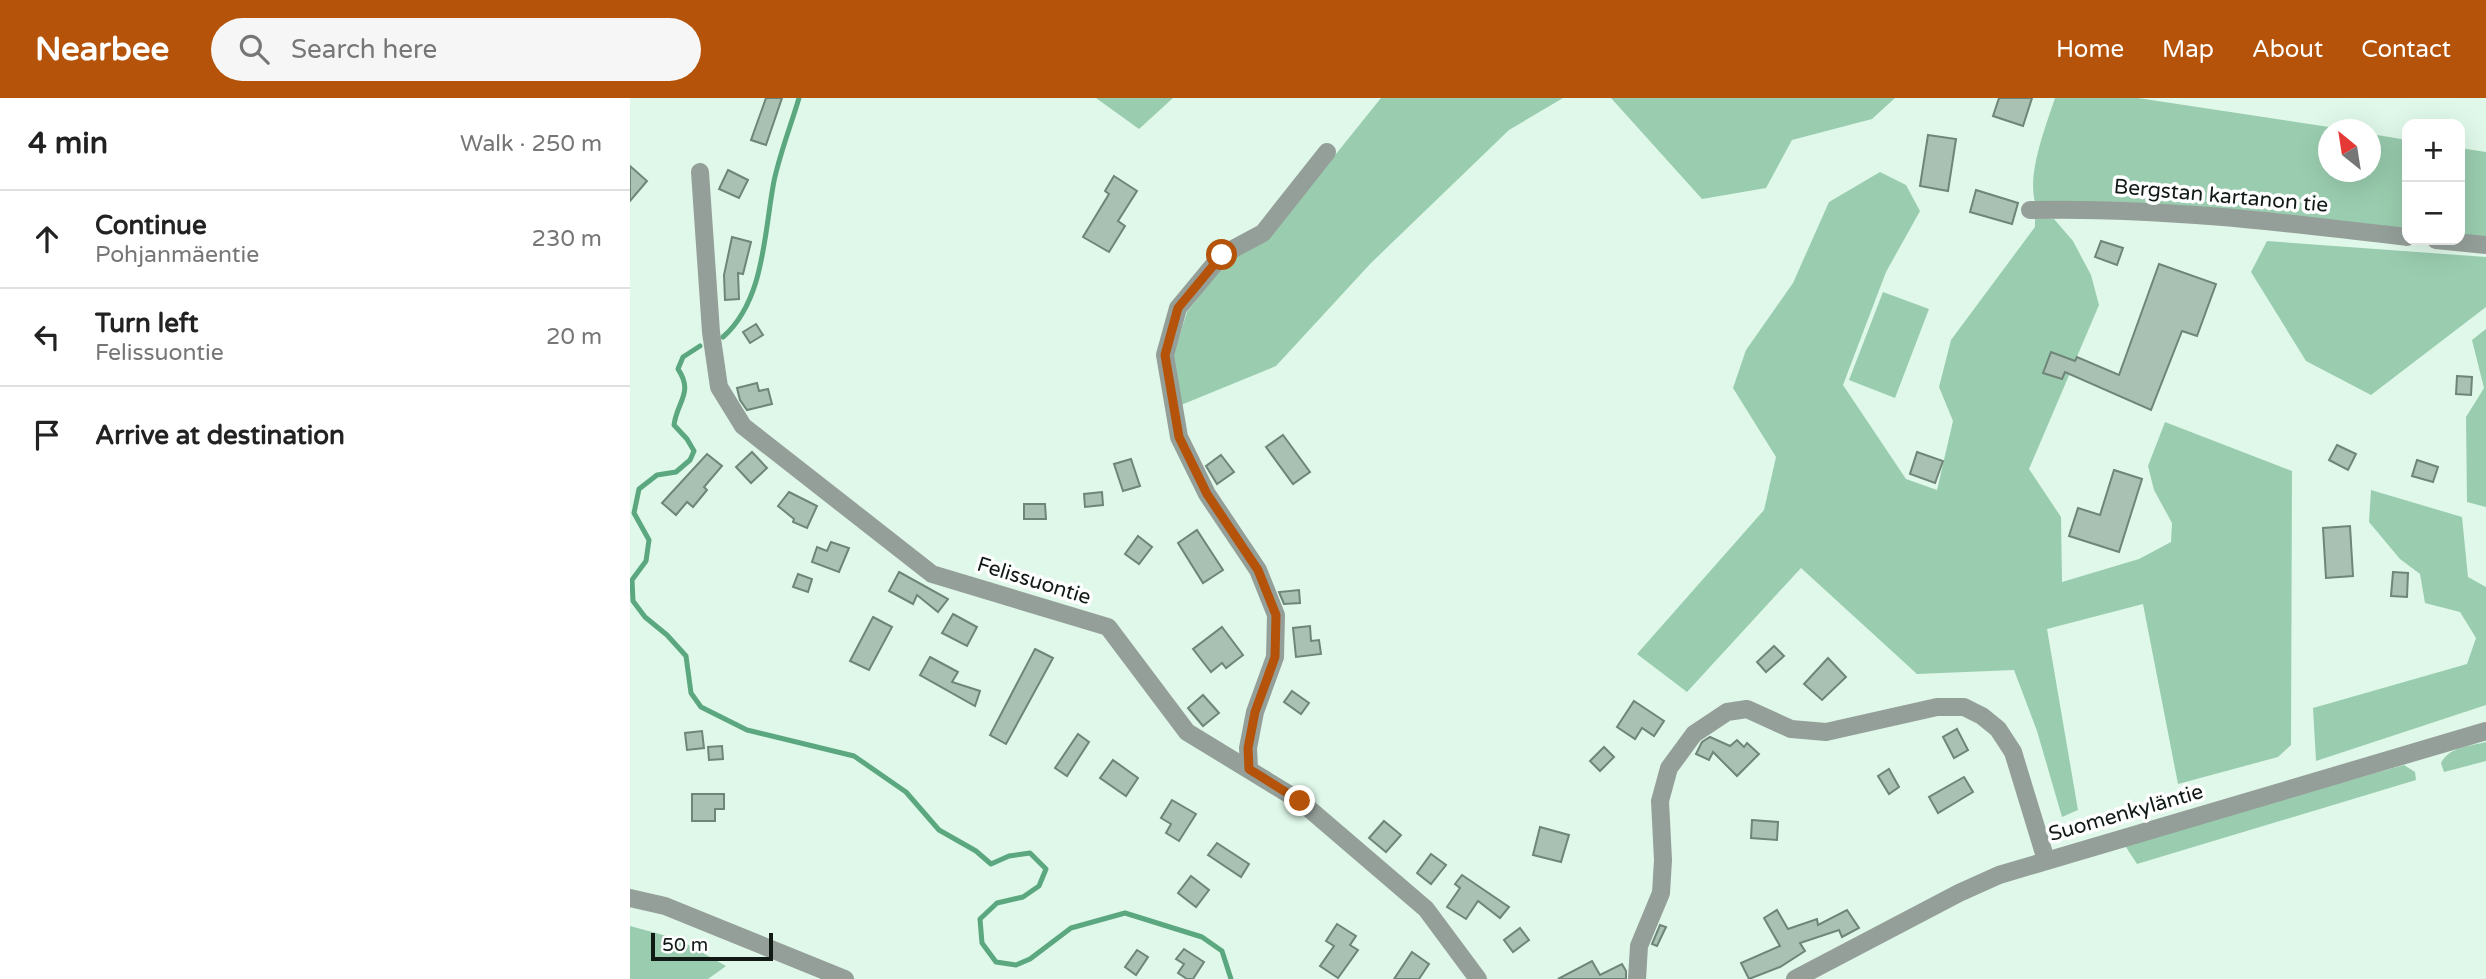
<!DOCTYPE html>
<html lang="en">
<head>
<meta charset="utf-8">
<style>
	body { margin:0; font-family:"Varela Round",sans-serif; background:#f6f6f6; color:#222 }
	.controls { position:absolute; right:21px; top:21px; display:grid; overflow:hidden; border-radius:14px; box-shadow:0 7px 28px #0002 }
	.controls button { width:63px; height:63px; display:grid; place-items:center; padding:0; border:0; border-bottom:2px solid #e0e0e0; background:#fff; color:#222; font:35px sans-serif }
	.compass { position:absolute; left:1688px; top:21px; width:63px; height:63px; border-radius:50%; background:#fff; box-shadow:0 7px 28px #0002; rotate:330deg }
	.scale { position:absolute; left:21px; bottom:18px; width:122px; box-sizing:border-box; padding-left:7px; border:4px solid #111a15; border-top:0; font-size:19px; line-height:24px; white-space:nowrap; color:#111a15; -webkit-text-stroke:5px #fefefe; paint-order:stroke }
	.stop { position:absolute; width:21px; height:21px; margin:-16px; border:5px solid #b45309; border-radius:50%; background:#fff }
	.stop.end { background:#b45309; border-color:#fff; box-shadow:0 2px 7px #0008 }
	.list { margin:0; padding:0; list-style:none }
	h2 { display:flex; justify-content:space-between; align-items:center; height:91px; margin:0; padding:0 28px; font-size:30px }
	h2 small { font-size:23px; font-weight:400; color:#767676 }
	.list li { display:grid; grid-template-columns:46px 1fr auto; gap:21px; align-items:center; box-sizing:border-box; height:98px; padding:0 28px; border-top:2px solid #e0e0e0 }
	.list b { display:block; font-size:26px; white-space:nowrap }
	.list p { margin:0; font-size:23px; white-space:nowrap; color:#767676 }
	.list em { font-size:23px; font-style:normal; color:#767676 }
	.icon { flex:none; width:38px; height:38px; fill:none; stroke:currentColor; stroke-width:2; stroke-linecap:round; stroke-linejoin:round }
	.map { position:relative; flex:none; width:1856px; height:881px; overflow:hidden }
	header { display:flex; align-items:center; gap:42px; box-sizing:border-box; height:98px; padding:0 35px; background:#b45309; color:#fff }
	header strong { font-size:33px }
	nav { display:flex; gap:38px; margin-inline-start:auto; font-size:24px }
	.search { width:490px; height:63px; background:#f6f6f6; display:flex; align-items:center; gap:18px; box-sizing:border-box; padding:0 24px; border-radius:38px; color:#767676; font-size:26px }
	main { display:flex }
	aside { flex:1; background:#fff }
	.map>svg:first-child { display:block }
	.green { fill:#9acdaf }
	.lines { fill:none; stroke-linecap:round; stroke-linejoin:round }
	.stream { stroke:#5ba77f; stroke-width:5 }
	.building { fill:#a9c1b2; stroke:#6e8577; stroke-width:2 }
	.minor { stroke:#959f99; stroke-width:18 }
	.route { stroke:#b45309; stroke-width:9 }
	.labels { text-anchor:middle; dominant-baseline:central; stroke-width:7; stroke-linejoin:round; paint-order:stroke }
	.street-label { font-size:21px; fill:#111a15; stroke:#fefefe }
</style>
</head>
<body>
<header>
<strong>Nearbee</strong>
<div class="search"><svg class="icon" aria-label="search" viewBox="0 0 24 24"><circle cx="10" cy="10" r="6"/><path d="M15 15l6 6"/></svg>Search here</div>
<nav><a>Home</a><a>Map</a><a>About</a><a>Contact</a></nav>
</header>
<main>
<aside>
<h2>4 min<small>Walk · 250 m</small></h2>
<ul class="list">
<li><svg class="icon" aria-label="ahead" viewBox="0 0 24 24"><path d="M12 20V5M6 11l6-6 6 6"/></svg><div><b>Continue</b><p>Pohjanmäentie</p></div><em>230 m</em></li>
<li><svg class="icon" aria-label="left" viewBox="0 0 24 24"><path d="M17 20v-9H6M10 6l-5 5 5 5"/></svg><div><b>Turn left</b><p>Felissuontie</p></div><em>20 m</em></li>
<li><svg class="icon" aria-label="arrive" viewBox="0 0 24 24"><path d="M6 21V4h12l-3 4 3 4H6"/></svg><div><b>Arrive at destination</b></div></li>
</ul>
</aside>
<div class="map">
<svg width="1856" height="881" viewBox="0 0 1856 881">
	<rect width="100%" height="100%" fill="#dff8e9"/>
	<g class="green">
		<path d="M466,0H543L509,31Z"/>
		<path d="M751,0H933L879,32L741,165L646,268L551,307L543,258L557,214L595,164L636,143Z"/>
		<path d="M981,0H1265L1242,21L1162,42L1136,90L1072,101Z"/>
		<path d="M1425,0H1508L1712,31L1699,32V74H1741V36L1777,42V132L1405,104C1397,75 1416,28 1425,0Z"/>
		<path d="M1830,50L1856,54V140L1830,137Z"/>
		<path d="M1250,74L1276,87L1290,113L1256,174L1213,287L1276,381L1307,392L1323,323L1309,289L1321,242L1405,129V121H1424L1443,143L1461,177L1469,207L1399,371L1431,419L1432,484L1509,461L1541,444L1542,425L1524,392L1518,368L1535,324L1662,373L1661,647L1648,659L1548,686L1513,506L1417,531L1448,712L1432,719L1407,633L1384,572L1287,576L1171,470L1057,594L1007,556L1134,412L1146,359L1103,290L1116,252L1163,185L1199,104Z"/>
		<path d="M1637,143L1856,159V209L1741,297L1676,263L1621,174Z"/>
		<path d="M1253,194L1299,211L1265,300L1219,282Z"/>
		<path d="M1856,231V409L1837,404L1836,319L1854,290L1842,242Z"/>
		<path d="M1741,392L1832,419L1838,479L1856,489V607L1686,663L1683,610L1837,566L1846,540L1830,514L1795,505L1790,476L1770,461L1739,424Z"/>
		<path d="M1856,644V663L1814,674L1811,665C1819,649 1840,648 1856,644Z"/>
		<path d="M1774,667L1785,674L1786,682L1507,766L1494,746Z"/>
		<path d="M0,828L48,841L96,868L78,881H0Z"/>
	</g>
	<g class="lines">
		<g class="stream">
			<path d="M93,239C135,202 134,134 144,83C150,55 161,27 169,0"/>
			<path d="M70,248L53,259L48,271C64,295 47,303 44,327L57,341L64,353L60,362L46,374L27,377L9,391L4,415L19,442L16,463L2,482L3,503L15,519L37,537L56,558L61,595L71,609L117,632L224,658L276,694L309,732L346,753L361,766L379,758L400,755L416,771L409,788L393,799L367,805L350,821L352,845L366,864L386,867L400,861L441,830L495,815L572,839L592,853L601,881"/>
		</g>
	</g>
	<g class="building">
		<path d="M136,0H152L136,47L121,42Z"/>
		<path d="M1369,0H1402L1393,28L1363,18Z"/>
		<path d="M1298,37L1326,41L1318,93L1290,88Z"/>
		<path d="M0,68L17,83L0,103Z"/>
		<path d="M98,72L118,82L109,100L89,91Z"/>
		<path d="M484,78L507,93L488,123L495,128L479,154L453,139L479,96L475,93Z"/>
		<path d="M1346,92L1388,105L1382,126L1340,114Z"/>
		<path d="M102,139L121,144L113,176L108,175L109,201L95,202L94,177Z"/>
		<path d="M1471,143L1493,150L1487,167L1465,159Z"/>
		<path d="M1529,166L1586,186L1567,238L1552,233L1521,312L1435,274L1432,281L1413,275L1421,254L1445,263L1447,259L1489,277Z"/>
		<path d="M126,226L133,237L120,245L113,234Z"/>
		<path d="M1827,278L1842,279L1841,297L1826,296Z"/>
		<path d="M127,285L129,293L138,291L142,306L117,312L110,302L107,290Z"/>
		<path d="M653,337L680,374L663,386L636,349Z"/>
		<path d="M1707,347L1726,356L1718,372L1699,362Z"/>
		<path d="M122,354L137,370L121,385L106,369Z"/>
		<path d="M1287,354L1313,363L1305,385L1280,376Z"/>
		<path d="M77,356L92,368L74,389L77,392L63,409L57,404L46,417L32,405Z"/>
		<path d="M591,357L604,374L587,386L576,368Z"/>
		<path d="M501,361L510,388L493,393L484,366Z"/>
		<path d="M1787,362L1808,369L1803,384L1782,378Z"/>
		<path d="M1484,372L1512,381L1489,454L1439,438L1448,410L1470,417Z"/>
		<path d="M159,394L187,408L177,430L163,424L164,421L148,408Z"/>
		<path d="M472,394L473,407L455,409L454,396Z"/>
		<path d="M394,406H415L416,421H394Z"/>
		<path d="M1720,428L1723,478L1696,480L1693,430Z"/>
		<path d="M567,432L593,472L573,485L548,445Z"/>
		<path d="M508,438L522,449L509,466L495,456Z"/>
		<path d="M201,444L219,450L209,474L182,464L187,449L197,453Z"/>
		<path d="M269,474L271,475L318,501L308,514L287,497L283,506L259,493Z"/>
		<path d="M1763,474L1778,475L1777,499L1761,498Z"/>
		<path d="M168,476L182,481L178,494L163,489Z"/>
		<path d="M669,492L670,505L654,506L649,494Z"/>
		<path d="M323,516L347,529L337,548L312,535Z"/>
		<path d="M243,519L262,529L239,572L220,563Z"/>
		<path d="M680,528L681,543L689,542L691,556L666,559L663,530Z"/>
		<path d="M592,529L613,557L596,570L592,565L581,574L563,551Z"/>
		<path d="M1144,548L1154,558L1136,574L1127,564Z"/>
		<path d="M405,551L423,560L376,646L360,637Z"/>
		<path d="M300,559L328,574L322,584L350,593L345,608L290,577Z"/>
		<path d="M1198,560L1216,579L1192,602L1174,586Z"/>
		<path d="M662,593L679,605L671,616L654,604Z"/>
		<path d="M573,597L589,615L573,628L558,610Z"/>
		<path d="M1004,603L1034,623L1024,638L1012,630L1005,641L987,629Z"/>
		<path d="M1327,631L1338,652L1324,660L1313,639Z"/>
		<path d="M72,633L74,650L57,652L55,635Z"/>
		<path d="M448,636L459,644L437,678L425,670Z"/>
		<path d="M1080,639L1100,648L1107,642L1114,649L1117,645L1129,656L1107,678L1083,654L1079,662L1066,656L1072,644Z"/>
		<path d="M92,648L93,661L79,662L78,649Z"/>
		<path d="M974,649L984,659L970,673L960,663Z"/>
		<path d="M483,662L508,680L496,698L470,680Z"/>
		<path d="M1259,671L1269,689L1259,696L1248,678Z"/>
		<path d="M1334,679L1343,694L1308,715L1299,699Z"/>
		<path d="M62,696H94V711H85V723H62Z"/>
		<path d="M542,702L566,716L549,743L536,735L541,726L531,720Z"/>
		<path d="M1122,722L1148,724L1147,742L1121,740Z"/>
		<path d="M754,723L771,737L756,754L739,740Z"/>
		<path d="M910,729L939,737L931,764L903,757Z"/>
		<path d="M587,745L619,766L611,779L578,757Z"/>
		<path d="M801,756L816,767L801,786L787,775Z"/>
		<path d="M832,777L879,809L870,820L848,803L836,821L817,809L830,790L825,786Z"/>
		<path d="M561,778L579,792L566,809L548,795Z"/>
		<path d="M1147,812L1158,831L1187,821L1188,827L1217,812L1229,830L1212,839L1209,832L1170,845L1175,853L1150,869L1119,881L1111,865L1150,848L1134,820Z"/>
		<path d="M707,826L726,838L720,847L728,852L708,880L690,868L704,848L696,843Z"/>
		<path d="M1030,827L1036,829L1027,848L1022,846Z"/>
		<path d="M890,830L899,842L883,854L874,842Z"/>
		<path d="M554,851L574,864L563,881H557L548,875L554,866L546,861Z"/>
		<path d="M507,852L518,859L506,877L495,869Z"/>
		<path d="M782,854L799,866L789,881H764Z"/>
		<path d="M962,863L970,877L992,866L996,873V881H928Z"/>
	</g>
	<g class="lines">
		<g class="minor">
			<path d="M70,74L81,234L89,289L113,328L302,476L478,529L557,634L670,703L796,811L848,881"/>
			<path d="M1400,112C1527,109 1651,124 1777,139"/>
			<path d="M1806,142L1856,147"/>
			<path d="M619,671L618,650L625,614L645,559L646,517L628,472L577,396L549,339L535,257L548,210L592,157L633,135L697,54"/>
			<path d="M0,800L35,808L215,881"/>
			<path d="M1007,881L1009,848L1031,795L1033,762L1030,703L1039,670L1064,636L1097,614L1117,611L1161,631L1196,634L1307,609H1334L1352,618L1368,631L1383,654L1416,762"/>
			<path d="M1165,881L1329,795L1369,777L1856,633"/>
		</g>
	</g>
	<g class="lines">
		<path class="route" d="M592,157L548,210L535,257L549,339L577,396L628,472L646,517L645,559L625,614L618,650L619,671L670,703"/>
	</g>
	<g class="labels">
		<g class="street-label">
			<text transform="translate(1591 98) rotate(5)">Bergstan kartanon tie</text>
			<text transform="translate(404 483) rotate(17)">Felissuontie</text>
			<text transform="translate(1496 715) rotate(-16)">Suomenkyläntie</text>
		</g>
	</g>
</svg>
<div class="controls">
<button>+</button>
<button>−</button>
</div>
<svg class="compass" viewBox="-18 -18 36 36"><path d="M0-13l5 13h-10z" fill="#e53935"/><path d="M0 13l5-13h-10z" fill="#767676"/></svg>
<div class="scale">50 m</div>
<div class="stop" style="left:592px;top:157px"></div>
<div class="stop end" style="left:670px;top:703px"></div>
</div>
</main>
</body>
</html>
